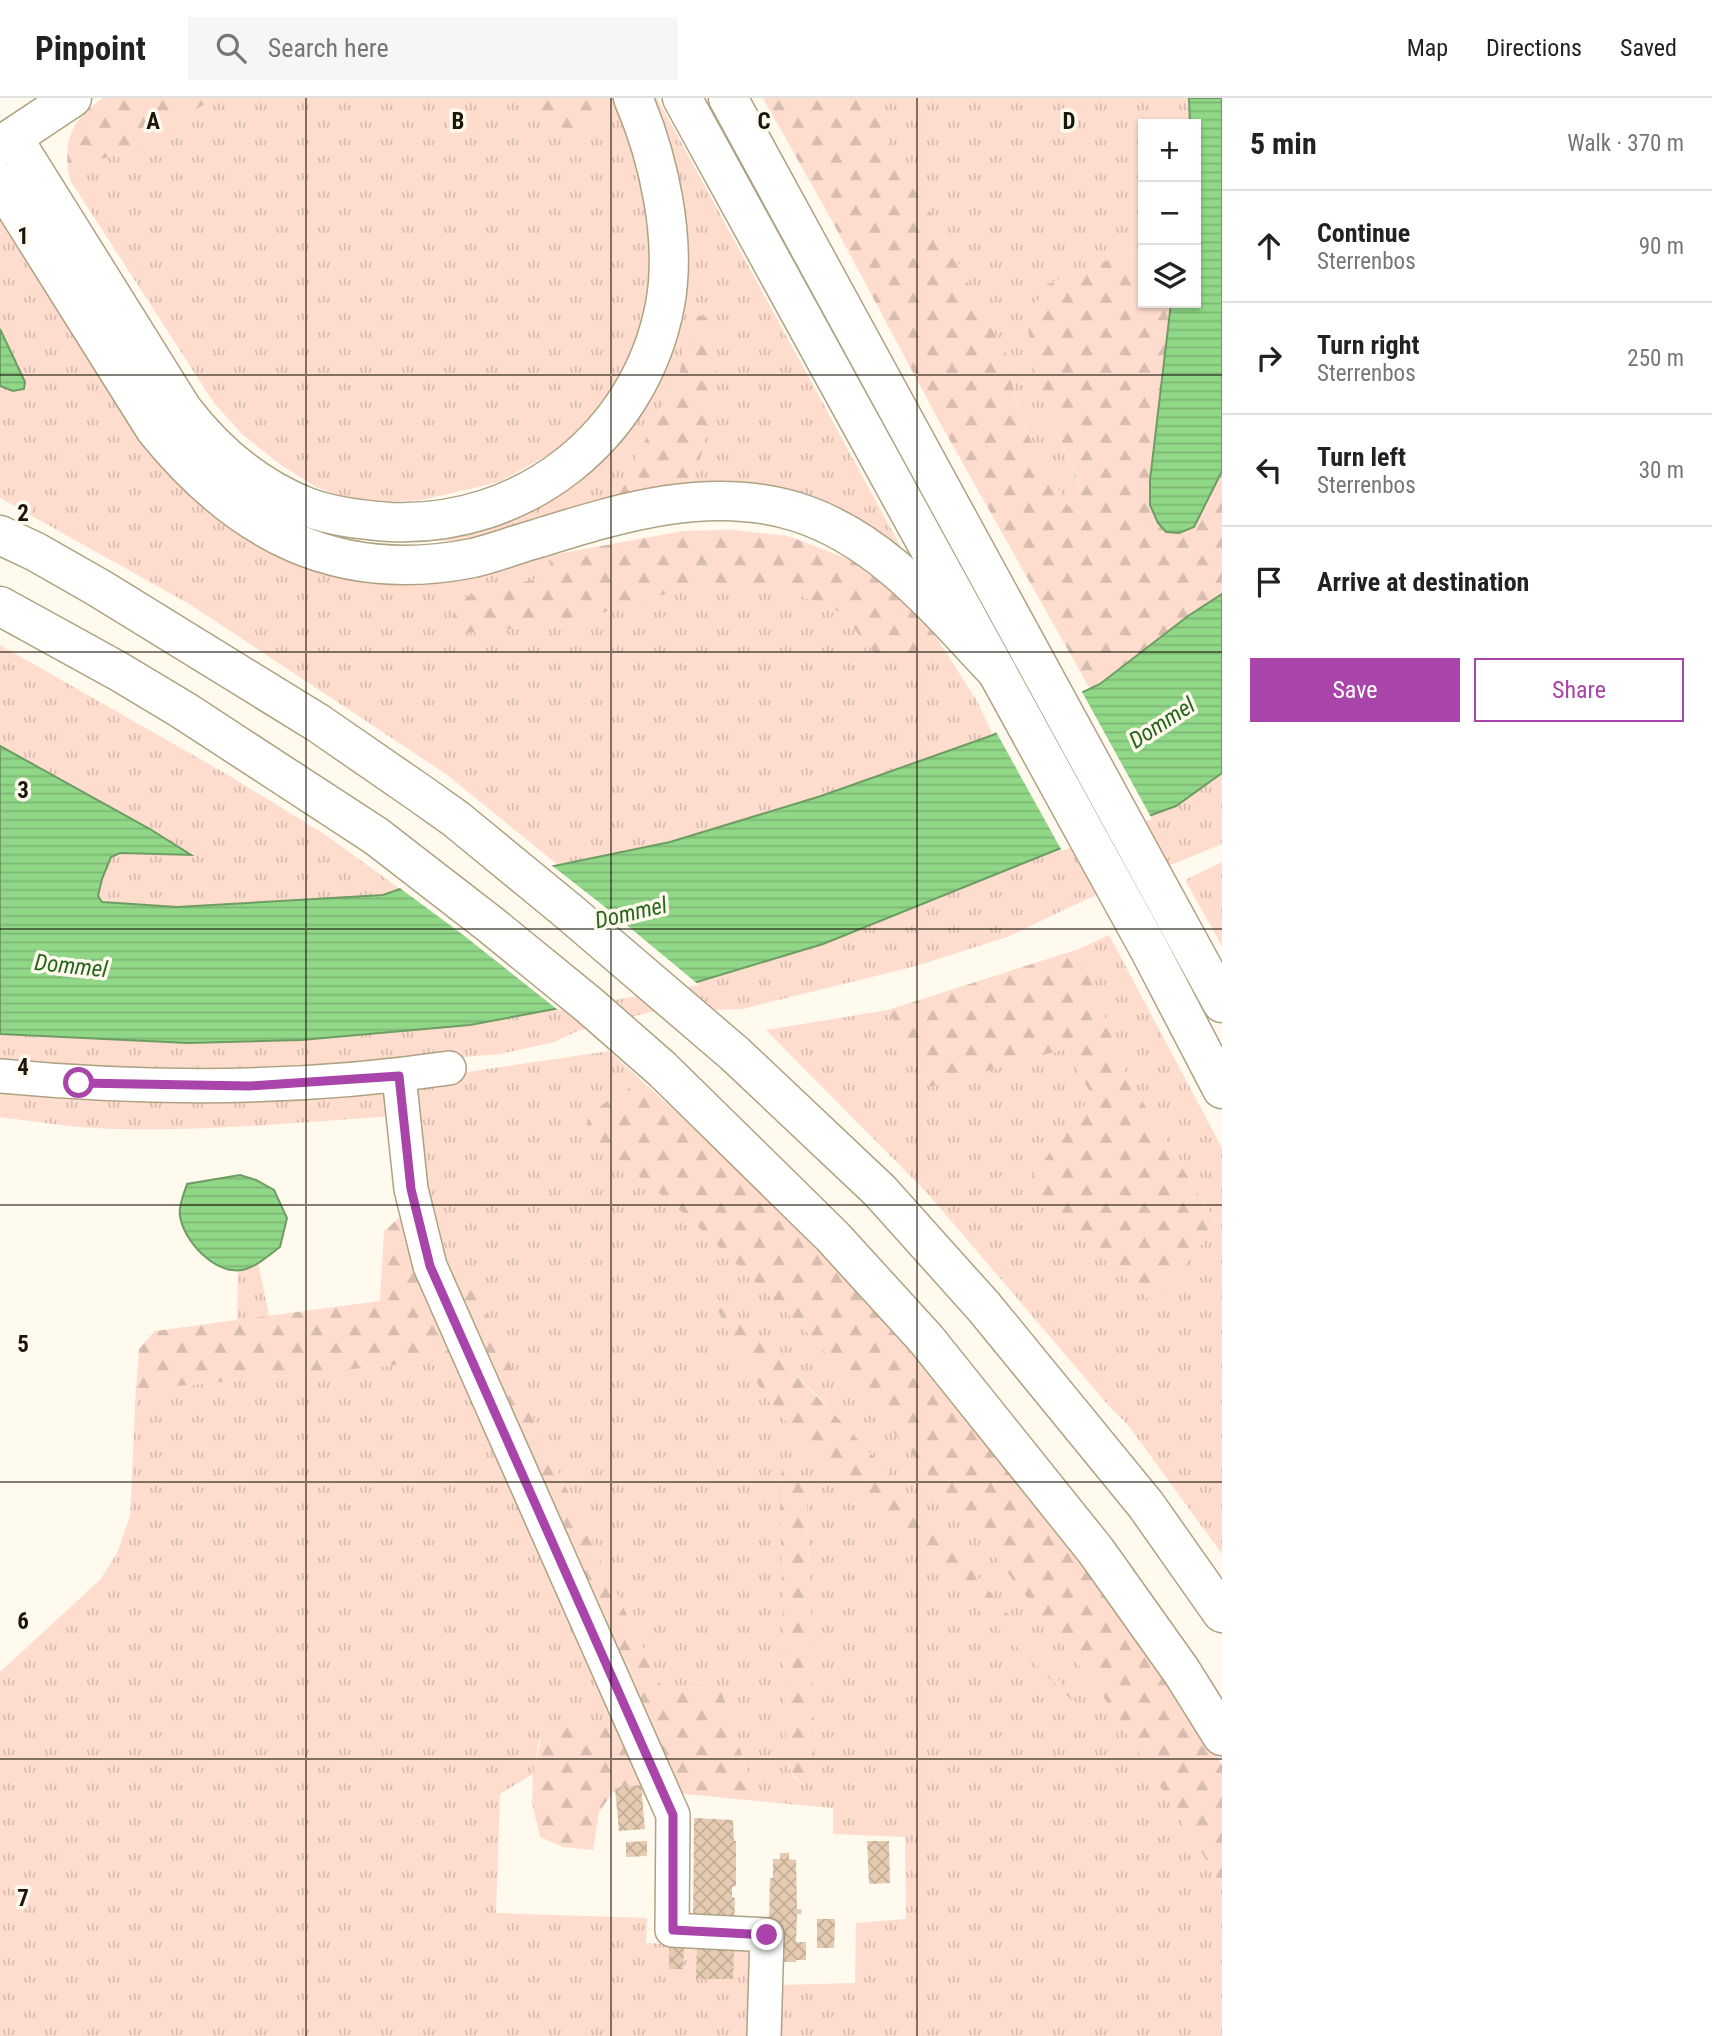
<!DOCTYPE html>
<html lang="en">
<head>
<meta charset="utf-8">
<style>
	body { margin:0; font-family:"Roboto Condensed",sans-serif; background:#f6f6f6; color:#222 }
	.controls { position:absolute; right:21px; top:21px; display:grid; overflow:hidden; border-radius:0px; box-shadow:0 2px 5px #0004 }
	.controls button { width:63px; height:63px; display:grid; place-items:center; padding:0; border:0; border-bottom:2px solid #e0e0e0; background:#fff; color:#222; font:35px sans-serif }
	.stop { position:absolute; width:21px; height:21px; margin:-16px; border:5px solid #a844aa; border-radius:50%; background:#fff }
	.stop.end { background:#a844aa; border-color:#fff; box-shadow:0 2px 7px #0008 }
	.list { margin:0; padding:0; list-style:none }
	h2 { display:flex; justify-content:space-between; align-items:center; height:91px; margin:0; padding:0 28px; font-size:30px }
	h2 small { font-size:23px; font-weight:400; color:#767676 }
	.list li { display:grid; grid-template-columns:46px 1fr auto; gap:21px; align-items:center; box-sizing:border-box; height:112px; padding:0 28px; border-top:2px solid #e0e0e0 }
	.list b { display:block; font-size:26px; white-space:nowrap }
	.list p { margin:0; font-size:23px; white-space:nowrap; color:#767676 }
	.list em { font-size:23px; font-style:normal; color:#767676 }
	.actions { display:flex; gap:14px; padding:21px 28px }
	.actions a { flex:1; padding:16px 0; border:2px solid #a844aa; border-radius:0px; text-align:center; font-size:24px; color:#a844aa }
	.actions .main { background:#a844aa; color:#fff }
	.icon { flex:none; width:38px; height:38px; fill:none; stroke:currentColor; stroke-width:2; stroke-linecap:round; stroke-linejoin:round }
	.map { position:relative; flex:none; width:1222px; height:1938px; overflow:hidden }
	header { display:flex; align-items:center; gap:42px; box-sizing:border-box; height:98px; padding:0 35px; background:#fff; border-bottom:2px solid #e0e0e0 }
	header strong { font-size:33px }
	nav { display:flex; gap:38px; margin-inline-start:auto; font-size:24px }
	.search { width:490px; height:63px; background:#f6f6f6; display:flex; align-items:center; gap:18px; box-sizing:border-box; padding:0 24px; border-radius:0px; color:#767676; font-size:26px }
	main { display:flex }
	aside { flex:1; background:#fff }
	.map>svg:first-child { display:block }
	.grass { fill:url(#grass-tufts); fill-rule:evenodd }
	.forest { fill:url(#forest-firs) }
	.water { fill:url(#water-rules); stroke:#6d9d62; stroke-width:2 }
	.pier { fill:#fffaed }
	.building { fill:url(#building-cross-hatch) }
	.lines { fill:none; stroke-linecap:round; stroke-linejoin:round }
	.minor-casing { stroke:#ada282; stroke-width:36 }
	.major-casing { stroke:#ada282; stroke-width:41 }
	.highway-casing { stroke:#ada282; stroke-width:41 }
	.minor { stroke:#fff; stroke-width:33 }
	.major { stroke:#fff; stroke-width:38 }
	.highway { stroke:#fff; stroke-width:38 }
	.route { stroke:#a844aa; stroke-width:9 }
	.grid { fill:none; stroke:#1a160a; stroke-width:2; stroke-opacity:0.55 }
	.labels { text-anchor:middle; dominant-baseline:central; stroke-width:7; stroke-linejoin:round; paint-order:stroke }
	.water-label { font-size:23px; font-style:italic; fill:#25671c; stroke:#fffaed }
	.grid-label { font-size:23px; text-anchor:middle; font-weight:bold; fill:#1a160a; stroke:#fffaed; stroke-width:7; stroke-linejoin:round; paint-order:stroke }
</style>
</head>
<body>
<header>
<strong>Pinpoint</strong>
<div class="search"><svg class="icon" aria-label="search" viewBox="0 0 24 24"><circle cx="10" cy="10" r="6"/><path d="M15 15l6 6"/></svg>Search here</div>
<nav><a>Map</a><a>Directions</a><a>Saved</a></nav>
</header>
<main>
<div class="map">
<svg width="1222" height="1938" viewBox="0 0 1222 1938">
	<defs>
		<pattern id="grass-tufts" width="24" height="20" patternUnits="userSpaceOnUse" patternTransform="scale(1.75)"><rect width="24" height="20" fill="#fedcce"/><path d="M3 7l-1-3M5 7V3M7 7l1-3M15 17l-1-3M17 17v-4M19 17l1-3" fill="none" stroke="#d9bcb0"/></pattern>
		<pattern id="forest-firs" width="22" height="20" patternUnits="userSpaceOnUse" patternTransform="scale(1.75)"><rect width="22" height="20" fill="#fedcce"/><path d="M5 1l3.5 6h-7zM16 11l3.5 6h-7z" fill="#d9bcb0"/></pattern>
		<pattern id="water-rules" width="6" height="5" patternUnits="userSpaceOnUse" patternTransform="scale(1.75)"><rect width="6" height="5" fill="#91d788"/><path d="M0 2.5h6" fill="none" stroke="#7cb874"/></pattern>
		<pattern id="building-cross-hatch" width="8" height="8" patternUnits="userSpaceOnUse" patternTransform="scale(1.75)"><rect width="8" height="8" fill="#e5cbb1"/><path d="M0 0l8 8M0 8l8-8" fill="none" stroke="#c4ae97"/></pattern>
	</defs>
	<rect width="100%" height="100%" fill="#fffaed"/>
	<g class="grass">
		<path d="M215,0H524L544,24L620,0L635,45L650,140L647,206L636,245L601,309L555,353L499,384L422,402L378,404L346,400L316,389L281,367L243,337L214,305L70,82L68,70L125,55Z"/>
		<path d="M646,0H657L909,464L684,396L701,358L717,270L692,220L679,277L629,374L606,410L488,439L452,443L416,442L443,437L502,419L667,242Z"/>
		<path d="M866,0H1189L1190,26H1143V148L1043,188L1034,278L1082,393L1069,409L1038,357L1019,316L1006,254L983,216L940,128L902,75L878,20Z"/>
		<path d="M0,111L282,449L552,457L548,478L531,484L467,535L576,525L631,504L698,489L774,487L840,514L875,556L917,565L938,542L977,603L993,637C886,675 779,717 668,744C632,753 595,760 558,767L446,676L191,507L0,400V288L13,293L24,291L25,284L0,231Z"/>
		<path d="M0,547L228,677L324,736L400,791L383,797L177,809L102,804L98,798L102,781L111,759L120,755L189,756L150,731L0,648Z"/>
		<path d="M1222,675V746L1087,801L1007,839L916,868L742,911L650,914L578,933L554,944L500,956L252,977L0,966V936L188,945L301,942L470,927L697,884L895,818L1061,750L1176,708Z"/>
		<path d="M1222,764V848L1185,782Z"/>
		<path d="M1109,837L1222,1050V1456L1128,1327L1109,1308L929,1097L766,932L888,912L930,989L1065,951L1093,997L1217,1126L1126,976L1079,851Z"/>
		<path d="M609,953L642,983L610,1001L586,1035L689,1120L812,1239L956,1408L1101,1595L1204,1758L1222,1791V1938H779L780,1887L855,1885L856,1825L906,1821L905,1739L833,1736V1710L757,1703L720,1589L662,1590L538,1331L475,1185L446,1189L429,1138L416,989L433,979ZM710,1194L820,1300L1077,1606L803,1342L767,1301L737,1252ZM782,1363H790L800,1375L806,1388L815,1647L803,1686L794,1680L789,1669Z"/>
		<path d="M0,987L373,992L387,999L393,1018C303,1024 212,1033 122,1031C81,1031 40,1024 0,1019Z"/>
		<path d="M258,1164L269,1218L237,1222L238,1173Z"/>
		<path d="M457,1261L625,1626L539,1642L533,1676L500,1696L496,1815L647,1820L646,1845L759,1850L756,1938H0V1574L101,1481L117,1455L130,1418L136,1292Z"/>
	</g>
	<g class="forest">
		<path d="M103,0H215L125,55L68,70C64,36 76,19 103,0Z"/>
		<path d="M524,0H620L588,28L571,32L544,24Z"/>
		<path d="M763,0H866L878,20L902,75L940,128L983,216L1006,254L1019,317L1038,357L1069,409L1082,392L1034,278L1028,229L1043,188L1143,148V205H1171L1150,382V407L1203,413L1222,373V496L1188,518L1100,586L1090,591L939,323L831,121Z"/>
		<path d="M703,217L713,223L717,270L710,320L701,358L684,396L606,410L629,374L679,277L692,220Z"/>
		<path d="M732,432L788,438L859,465L916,512L938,542L917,565L875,556L840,514L774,487L698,489L631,504L576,525L467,535L458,531L454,517L459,500L548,478L552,457L683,433Z"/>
		<path d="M1079,851L1126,976L1217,1127L1153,1206L1029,1083L1092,997L1065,951L930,989L888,912Z"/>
		<path d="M642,983L740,1071L852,1180L972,1313L1195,1622L1222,1667V1791L1204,1758L1101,1595L956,1408L812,1239L689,1120L586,1035L588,1018L610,1001Z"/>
		<path d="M408,1112L457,1261L136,1292L139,1251L155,1233L380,1203L384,1133Z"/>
		<path d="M475,1185L538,1331L662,1590L720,1589L757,1703L675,1695L446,1189Z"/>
		<path d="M708,1192C846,1319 969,1461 1081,1611L803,1342L767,1301L737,1252Z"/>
		<path d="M782,1363H790L800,1375L806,1388L815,1647L813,1683L803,1686C789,1677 789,1666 786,1651L780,1400Z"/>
		<path d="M625,1626L654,1700L627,1693L613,1694L599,1714L593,1752L563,1749L540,1739L532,1705L533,1676L544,1627Z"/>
	</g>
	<g class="water">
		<path d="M1189,0H1222V373L1194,429L1179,435L1166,434L1158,425L1150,407V382L1171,205H1196V26H1190Z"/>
		<path d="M0,231L25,284L24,291L13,293L0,288Z"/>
		<path d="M1222,496V675L1176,708L1061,750L823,846L697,884L470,927L301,942L188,945L0,936V648L150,731L191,757L120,755L111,759L102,781L98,798L102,804L177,809L383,797L400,791L486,782L670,744L821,698L993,637L1100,586L1188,518Z"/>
		<path d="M240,1077L256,1082L274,1092L287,1120L280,1149C269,1157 255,1170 242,1172C215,1176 184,1144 180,1118C178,1109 184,1095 187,1086Z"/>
	</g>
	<g class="pier">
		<path d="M1081,592L1152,721L1062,753L995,632Z"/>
		<path d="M550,766L600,805L699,887L558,912L462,836L397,788L485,778Z"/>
	</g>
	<g class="building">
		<path d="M641,1687L645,1731L619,1733L615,1690Z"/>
		<path d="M694,1720L733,1722L734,1743H736V1788L732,1789V1799L735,1800L734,1832L693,1829Z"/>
		<path d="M647,1743V1758L626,1759V1744Z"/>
		<path d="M867,1743H889L890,1785L869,1786Z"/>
		<path d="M780,1755H789V1761L796,1762L797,1811L802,1812L801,1816H797L796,1844H806V1862H796V1864H768L770,1780H773V1761H780Z"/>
		<path d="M817,1821H835L834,1850H817Z"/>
		<path d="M697,1846L734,1848L733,1881H696Z"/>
		<path d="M669,1850H684L683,1871H669Z"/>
	</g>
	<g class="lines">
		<defs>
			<g id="minor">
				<path d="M0,978C149,992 300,992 449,970"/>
				<path d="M399,978L411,1091L430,1168L673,1717L672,1832L767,1837L764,1938"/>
			</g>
			<path id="major" d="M0,48L72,0"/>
			<g id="highway">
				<path d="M682,0L1149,851L1222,991"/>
				<path d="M728,0L1222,905"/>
				<path d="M13,40L183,312C216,355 256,389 307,409C334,419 362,422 390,424C523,430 640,339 665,207C677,142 659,60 633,0"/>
				<path d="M0,84L155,331C239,435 337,487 473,460C495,455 517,446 539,440C622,414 711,387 797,414C882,441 938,512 997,574"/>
				<path d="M0,437L36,454L99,490L318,625L418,694L456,721L568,813L735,956L880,1093L984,1209L1146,1407L1222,1515"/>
				<path d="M0,508L118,573L183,612L376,738L491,827L589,907L662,971L833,1139L926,1241L1096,1453L1182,1574L1222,1638"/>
			</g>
		</defs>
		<use href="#minor" class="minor-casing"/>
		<use href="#major" class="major-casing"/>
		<use href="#highway" class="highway-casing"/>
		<use href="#minor" class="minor"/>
		<use href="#major" class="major"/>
		<use href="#highway" class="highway"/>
	</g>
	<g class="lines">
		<path class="route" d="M79,985L249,988L399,978L411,1091L430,1168L673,1717V1832L767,1837"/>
	</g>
	<path class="grid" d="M306,0V1938M611,0V1938M917,0V1938M0,277H1222M0,554H1222M0,831H1222M0,1107H1222M0,1384H1222M0,1661H1222"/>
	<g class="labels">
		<g class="water-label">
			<text transform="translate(1162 625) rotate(-33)">Dommel</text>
			<text transform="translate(631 815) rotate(-13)">Dommel</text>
			<text transform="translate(71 868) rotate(6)">Dommel</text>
		</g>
	</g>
	<g class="grid-label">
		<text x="153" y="31">A</text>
		<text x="458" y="31">B</text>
		<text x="764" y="31">C</text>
		<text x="1069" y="31">D</text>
		<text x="23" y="146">1</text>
		<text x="23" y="423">2</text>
		<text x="23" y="700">3</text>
		<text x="23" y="977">4</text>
		<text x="23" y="1254">5</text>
		<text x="23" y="1531">6</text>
		<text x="23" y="1808">7</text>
	</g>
</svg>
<div class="controls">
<button>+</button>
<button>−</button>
<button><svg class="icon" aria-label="layers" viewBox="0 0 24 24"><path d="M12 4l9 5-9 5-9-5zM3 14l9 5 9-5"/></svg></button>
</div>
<div class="stop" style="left:79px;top:985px"></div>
<div class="stop end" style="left:767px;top:1837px"></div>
</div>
<aside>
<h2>5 min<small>Walk · 370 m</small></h2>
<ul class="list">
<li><svg class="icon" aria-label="ahead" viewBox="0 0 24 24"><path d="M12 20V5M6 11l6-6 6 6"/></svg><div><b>Continue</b><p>Sterrenbos</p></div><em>90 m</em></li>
<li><svg class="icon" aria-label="right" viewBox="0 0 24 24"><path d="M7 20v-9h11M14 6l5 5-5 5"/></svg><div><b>Turn right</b><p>Sterrenbos</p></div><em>250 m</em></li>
<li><svg class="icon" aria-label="left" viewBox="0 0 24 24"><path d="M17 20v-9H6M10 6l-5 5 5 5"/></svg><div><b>Turn left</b><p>Sterrenbos</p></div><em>30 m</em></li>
<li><svg class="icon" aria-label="arrive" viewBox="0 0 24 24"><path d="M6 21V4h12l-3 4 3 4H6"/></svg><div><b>Arrive at destination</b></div></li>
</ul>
<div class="actions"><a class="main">Save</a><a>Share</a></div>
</aside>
</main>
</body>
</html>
